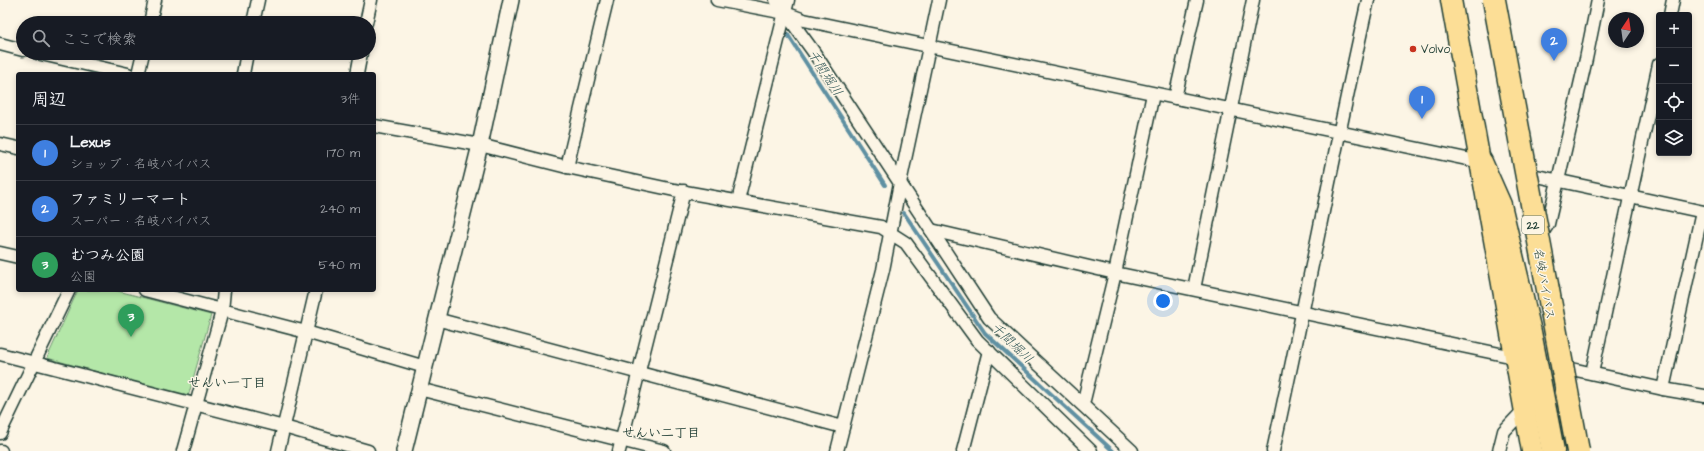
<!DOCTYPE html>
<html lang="ja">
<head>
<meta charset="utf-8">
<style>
	body { margin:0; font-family:"Architects Daughter","Klee One",sans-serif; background:#242831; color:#f1f3f6 }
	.controls { position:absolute; right:12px; top:12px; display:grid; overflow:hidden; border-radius:4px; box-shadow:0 2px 6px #0003 }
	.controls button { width:36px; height:36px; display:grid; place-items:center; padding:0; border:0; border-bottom:1px solid #363941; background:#171b24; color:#f1f3f6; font:20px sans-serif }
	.compass { position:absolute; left:1608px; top:12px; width:36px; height:36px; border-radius:50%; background:#171b24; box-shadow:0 2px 6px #0003; rotate:13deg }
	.you { position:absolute; left:1163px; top:301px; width:14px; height:14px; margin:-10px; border:3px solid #fff; border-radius:50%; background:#1a73e8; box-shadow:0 0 0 6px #1a73e833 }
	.badge { display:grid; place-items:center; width:26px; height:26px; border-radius:50%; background:#c8321e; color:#fff; font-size:13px; font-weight:700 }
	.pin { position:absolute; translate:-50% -33px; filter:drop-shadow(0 1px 2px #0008) }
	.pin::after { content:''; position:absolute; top:21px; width:14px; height:12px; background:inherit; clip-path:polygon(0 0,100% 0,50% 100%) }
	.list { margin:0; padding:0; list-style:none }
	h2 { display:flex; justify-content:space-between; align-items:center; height:52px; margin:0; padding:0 16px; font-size:17px }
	h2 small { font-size:13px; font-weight:400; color:#9ea1a6 }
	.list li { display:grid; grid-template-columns:26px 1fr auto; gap:12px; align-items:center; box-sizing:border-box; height:56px; padding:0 16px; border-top:1px solid #363941 }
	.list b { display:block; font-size:15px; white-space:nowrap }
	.list p { margin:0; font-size:13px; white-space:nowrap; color:#9ea1a6 }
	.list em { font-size:13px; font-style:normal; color:#9ea1a6 }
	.icon { flex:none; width:22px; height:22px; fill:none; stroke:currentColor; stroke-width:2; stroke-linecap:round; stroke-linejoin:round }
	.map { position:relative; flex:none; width:1704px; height:451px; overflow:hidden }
	.search { position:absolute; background:#171b24; box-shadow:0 2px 6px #0003; left:16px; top:16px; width:360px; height:44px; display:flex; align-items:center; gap:10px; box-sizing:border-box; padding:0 14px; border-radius:22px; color:#9ea1a6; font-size:15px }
	.panel { position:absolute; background:#171b24; box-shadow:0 2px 6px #0003; left:16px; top:72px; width:360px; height:220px; border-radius:4px }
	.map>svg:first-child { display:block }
	.green { fill:#b4e7a8; stroke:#6a926e }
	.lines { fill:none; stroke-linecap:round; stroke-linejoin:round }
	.stream { stroke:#5f90a2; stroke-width:4 }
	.minor-casing { stroke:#1f3d34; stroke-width:15 }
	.tertiary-casing { stroke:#1f3d34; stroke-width:18 }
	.trunk-casing { stroke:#1f3d34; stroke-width:23 }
	.motorway-casing { stroke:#1f3d34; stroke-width:25 }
	.minor { stroke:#fcf5e5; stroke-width:12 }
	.tertiary { stroke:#fcf5e5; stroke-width:15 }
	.trunk { stroke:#fcde96; stroke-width:20 }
	.motorway { stroke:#fcde96; stroke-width:22 }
	.motorway-bridge-casing { stroke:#1f3d34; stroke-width:25; stroke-linecap:butt }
	.motorway-bridge { stroke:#fcde96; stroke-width:22 }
	.poi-dot { fill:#c8321e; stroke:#fcf5e5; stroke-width:1.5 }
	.labels { text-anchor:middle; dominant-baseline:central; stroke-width:3; stroke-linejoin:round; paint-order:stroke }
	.shield { fill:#fcf5e5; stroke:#617469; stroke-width:1 }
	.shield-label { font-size:11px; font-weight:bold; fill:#1f3d34 }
	.poi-label { font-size:12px; fill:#1f3d34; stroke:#fcf5e5; text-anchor:start }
	.street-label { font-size:12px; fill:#1f3d34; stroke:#fcf5e5 }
	.water-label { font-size:13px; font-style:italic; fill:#345959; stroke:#fcf5e5 }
	.neighbourhood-label { font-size:13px; font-weight:bold; fill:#1f3d34; stroke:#fcf5e5 }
</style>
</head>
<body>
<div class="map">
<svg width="1704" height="451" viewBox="0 0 1704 451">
	<rect width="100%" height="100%" fill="#fcf5e5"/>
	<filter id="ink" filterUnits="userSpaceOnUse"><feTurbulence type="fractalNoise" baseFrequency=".025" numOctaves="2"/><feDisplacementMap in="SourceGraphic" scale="8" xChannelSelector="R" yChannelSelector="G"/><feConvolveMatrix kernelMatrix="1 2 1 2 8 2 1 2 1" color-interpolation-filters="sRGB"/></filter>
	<g filter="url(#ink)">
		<path class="green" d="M78,290H114L211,315L188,397L47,358Z"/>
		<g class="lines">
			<g class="stream">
				<path d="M786,32L885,185"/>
				<path d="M904,213L985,333L1113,451"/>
			</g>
			<defs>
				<g id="minor">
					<path d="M717,0L785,13L804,20L1481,162"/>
					<path d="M776,0L813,51L989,318L1132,451"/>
					<path d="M1670,15L1673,0"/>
					<path d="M150,23L155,0"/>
					<path d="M253,23L258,0"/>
					<path d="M366,23L371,0"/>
					<path d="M0,44L23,50"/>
					<path d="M37,53L128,74"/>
					<path d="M138,74L143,53"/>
					<path d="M243,74L247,53"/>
					<path d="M357,74L361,53"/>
					<path d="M1175,98L1197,0"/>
					<path d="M374,126L480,145L567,167L674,190L881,227L906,243L977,340L1091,451"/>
					<path d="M0,144L18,148"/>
					<path d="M567,167L607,0"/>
					<path d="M1523,173L1704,212"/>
					<path d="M738,201L788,0"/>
					<path d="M931,230L1115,273L1514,357"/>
					<path d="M1539,238L1548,224L1586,59L1598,0"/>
					<path d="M0,253L18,257"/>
					<path d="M1194,289L1253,0"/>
					<path d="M145,290L306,332L425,367"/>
					<path d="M436,319L843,427"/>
					<path d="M0,354L284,427L368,451"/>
					<path d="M1558,366L1663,389L1704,396"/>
					<path d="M1592,373L1659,64"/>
					<path d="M419,389L664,451"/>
					<path d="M1663,389L1702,212"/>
					<path d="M1083,404L1115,273L1153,94"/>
					<path d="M0,433L69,290"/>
					<path d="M0,451H1"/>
					<path d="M183,451L222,311L224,290"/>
					<path d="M278,451L316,290"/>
					<path d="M619,451L684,191"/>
					<path d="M837,451L883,270L900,183L939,0"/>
					<path d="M963,451L989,351"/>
					<path d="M1273,451C1306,301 1334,150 1368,0"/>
					<path d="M1499,451L1504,431L1524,410"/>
				</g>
				<path id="tertiary" d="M404,451L480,145L511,0"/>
				<path id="trunk" d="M1451,0L1532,451"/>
				<path id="motorway" d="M1481,162L1500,205L1530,332L1553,451"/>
			</defs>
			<use href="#minor" class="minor-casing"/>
			<use href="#tertiary" class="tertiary-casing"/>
			<use href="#trunk" class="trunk-casing"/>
			<use href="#motorway" class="motorway-casing"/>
			<use href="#minor" class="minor"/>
			<use href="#tertiary" class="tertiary"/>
			<use href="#trunk" class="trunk"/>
			<use href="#motorway" class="motorway"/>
			<defs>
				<path id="motorway-bridge" d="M1494,0L1578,451"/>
			</defs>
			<use href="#motorway-bridge" class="motorway-bridge-casing"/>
			<use href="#motorway-bridge" class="motorway-bridge"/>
		</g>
	</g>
	<circle class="poi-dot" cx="1413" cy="49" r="4"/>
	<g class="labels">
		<rect class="shield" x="1522" y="216" width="22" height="18" rx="3"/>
		<g class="shield-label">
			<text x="1533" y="225">22</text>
		</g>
		<g class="poi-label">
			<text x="1421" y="49">Volvo</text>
		</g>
		<g class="street-label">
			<text transform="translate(1544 284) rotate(80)">名岐バイパス</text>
		</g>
		<g class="water-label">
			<text transform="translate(825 73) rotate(57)">千間堀川</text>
			<text transform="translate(1012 343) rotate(44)">千間堀川</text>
		</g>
		<g class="neighbourhood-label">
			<text x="227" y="383">せんい一丁目</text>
			<text x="661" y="433">せんい二丁目</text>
		</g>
	</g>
</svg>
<div class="controls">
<button>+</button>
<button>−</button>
<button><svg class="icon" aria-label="locate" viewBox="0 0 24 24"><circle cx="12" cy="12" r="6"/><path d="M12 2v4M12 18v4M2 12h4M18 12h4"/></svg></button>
<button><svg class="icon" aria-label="layers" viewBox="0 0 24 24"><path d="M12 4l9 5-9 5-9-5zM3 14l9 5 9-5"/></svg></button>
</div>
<svg class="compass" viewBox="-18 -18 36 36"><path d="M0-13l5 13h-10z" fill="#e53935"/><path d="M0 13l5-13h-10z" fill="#9ea1a6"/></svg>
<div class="you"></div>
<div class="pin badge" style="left:1422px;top:119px;background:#3f7fe0">1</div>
<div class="pin badge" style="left:1554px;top:61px;background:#3f7fe0">2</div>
<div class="pin badge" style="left:131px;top:337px;background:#2e9e5b">3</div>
<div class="search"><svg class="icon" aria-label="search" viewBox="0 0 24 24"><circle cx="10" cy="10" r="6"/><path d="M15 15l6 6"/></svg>ここで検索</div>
<section class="panel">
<h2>周辺<small>3件</small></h2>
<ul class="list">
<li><span class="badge" style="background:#3f7fe0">1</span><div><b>Lexus</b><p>ショップ · 名岐バイパス</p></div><em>170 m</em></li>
<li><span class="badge" style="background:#3f7fe0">2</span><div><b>ファミリーマート</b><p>スーパー · 名岐バイパス</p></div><em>240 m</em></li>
<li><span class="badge" style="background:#2e9e5b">3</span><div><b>むつみ公園</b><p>公園</p></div><em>540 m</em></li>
</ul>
</section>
</div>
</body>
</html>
